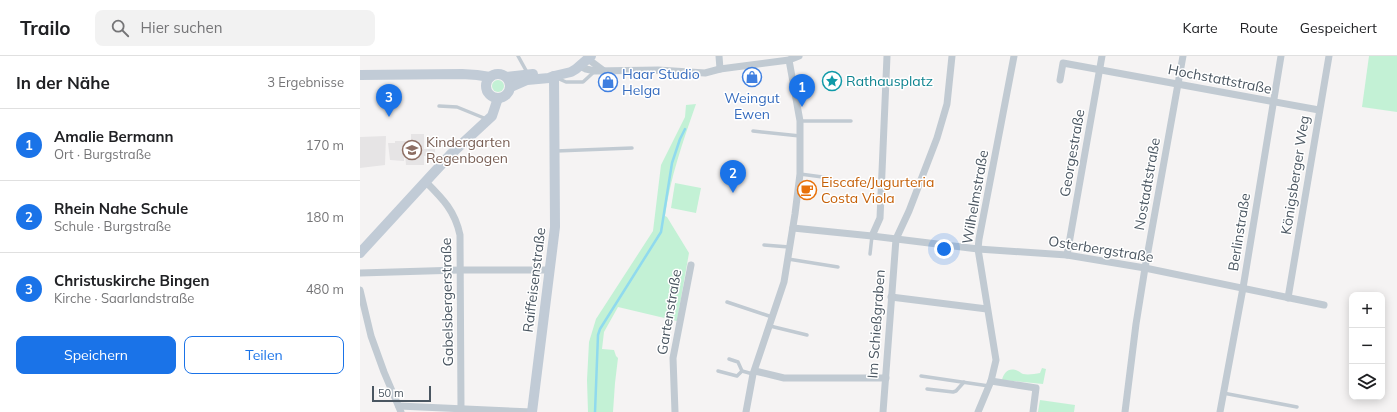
<!DOCTYPE html>
<html lang="de">
<head>
<meta charset="utf-8">
<style>
	body { margin:0; font-family:Mulish,sans-serif; background:#f2f2f2; color:#202124 }
	.controls { position:absolute; right:12px; bottom:12px; display:grid; overflow:hidden; border-radius:8px; box-shadow:0 2px 10px #0003 }
	.controls button { width:36px; height:36px; display:grid; place-items:center; padding:0; border:0; border-bottom:1px solid #e0e0e0; background:#fff; color:#202124; font:20px sans-serif }
	.scale { position:absolute; left:12px; bottom:10px; width:59px; box-sizing:border-box; padding-left:4px; border:2px solid #4a5661; border-top:0; font-size:11px; line-height:14px; white-space:nowrap; color:#4a5661; -webkit-text-stroke:3px #fff; paint-order:stroke }
	.you { position:absolute; left:584px; top:193px; width:14px; height:14px; margin:-10px; border:3px solid #fff; border-radius:50%; background:#1a73e8; box-shadow:0 0 0 6px #1a73e833 }
	.badge { display:grid; place-items:center; width:26px; height:26px; border-radius:50%; background:#1a73e8; color:#fff; font-size:13px; font-weight:700 }
	.pin { position:absolute; translate:-50% -33px; filter:drop-shadow(0 1px 2px #0008) }
	.pin::after { content:''; position:absolute; top:21px; width:14px; height:12px; background:inherit; clip-path:polygon(0 0,100% 0,50% 100%) }
	.list { margin:0; padding:0; list-style:none }
	h2 { display:flex; justify-content:space-between; align-items:center; height:52px; margin:0; padding:0 16px; font-size:17px }
	h2 small { font-size:13px; font-weight:400; color:#757577 }
	.list li { display:grid; grid-template-columns:26px 1fr auto; gap:12px; align-items:center; box-sizing:border-box; height:72px; padding:0 16px; border-top:1px solid #e0e0e0 }
	.list b { display:block; font-size:15px; white-space:nowrap }
	.list p { margin:0; font-size:13px; white-space:nowrap; color:#757577 }
	.list em { font-size:13px; font-style:normal; color:#757577 }
	.actions { display:flex; gap:8px; padding:12px 16px }
	.actions a { flex:1; padding:9px 0; border:1px solid #1a73e8; border-radius:8px; text-align:center; font-size:14px; color:#1a73e8 }
	.actions .main { background:#1a73e8; color:#fff }
	.icon { flex:none; width:22px; height:22px; fill:none; stroke:currentColor; stroke-width:2; stroke-linecap:round; stroke-linejoin:round }
	.map { position:relative; flex:none; width:1037px; height:356px; overflow:hidden }
	header { display:flex; align-items:center; gap:24px; box-sizing:border-box; height:56px; padding:0 20px; background:#fff; border-bottom:1px solid #e0e0e0 }
	header strong { font-size:19px }
	nav { display:flex; gap:22px; margin-inline-start:auto; font-size:14px }
	.search { width:280px; height:36px; background:#f2f2f2; display:flex; align-items:center; gap:10px; box-sizing:border-box; padding:0 14px; border-radius:8px; color:#757577; font-size:15px }
	main { display:flex }
	aside { flex:1; background:#fff }
	.map>svg:first-child { display:block }
	.education { fill:#e6e4e5 }
	.green { fill:#c3f1d5 }
	.lines { fill:none; stroke-linecap:round; stroke-linejoin:round }
	.stream { stroke:#90daee; stroke-width:2.5 }
	.lane { stroke:#c1cad2; stroke-width:3.5 }
	.street { stroke:#c1cad2; stroke-width:7 }
	.secondary { stroke:#c1cbd6; stroke-width:10 }
	.labels { text-anchor:middle; dominant-baseline:central; stroke-width:3; stroke-linejoin:round; paint-order:stroke }
	.shop-label { font-size:14px; fill:#366cbe; stroke:#fff; text-anchor:start }
	.street-label { font-size:14px; fill:#4a5661; stroke:#fff }
	.culture-label { font-size:14px; fill:#0d838f; stroke:#fff; text-anchor:start }
	.education-label { font-size:14px; fill:#785e54; stroke:#fff; text-anchor:start }
	.food-label { font-size:14px; fill:#c56008; stroke:#fff; text-anchor:start }
</style>
</head>
<body>
<header>
<strong>Trailo</strong>
<div class="search"><svg class="icon" aria-label="search" viewBox="0 0 24 24"><circle cx="10" cy="10" r="6"/><path d="M15 15l6 6"/></svg>Hier suchen</div>
<nav><a>Karte</a><a>Route</a><a>Gespeichert</a></nav>
</header>
<main>
<aside>
<h2>In der Nähe<small>3 Ergebnisse</small></h2>
<ul class="list">
<li><span class="badge">1</span><div><b>Amalie Bermann</b><p>Ort · Burgstraße</p></div><em>170 m</em></li>
<li><span class="badge">2</span><div><b>Rhein Nahe Schule</b><p>Schule · Burgstraße</p></div><em>180 m</em></li>
<li><span class="badge">3</span><div><b>Christuskirche Bingen</b><p>Kirche · Saarlandstraße</p></div><em>480 m</em></li>
</ul>
<div class="actions"><a class="main">Speichern</a><a>Teilen</a></div>
</aside>
<div class="map">
<svg width="1037" height="356" viewBox="0 0 1037 356">
	<rect width="100%" height="100%" fill="#f5f3f3"/>
	<g class="education">
		<path d="M51,78H64V93H75V101L64,100V109H46L45,97H44V105L30,104L28,87H35V85H51Z"/>
		<path d="M26,80L25,109L0,112V81Z"/>
	</g>
	<g class="green">
		<path d="M1009,0H1037V56L1002,51Z"/>
		<circle cx="138" cy="30" r="6"/>
		<path d="M336,48C323,85 310,122 305,160L307,161L329,197L317,265L258,251L244,276L242,293L254,294L256,300L258,302L255,327L253,356H228L227,324L229,286L236,263L293,175L301,109L325,61L326,49Z"/>
		<path d="M315,127L341,132L336,157L311,152Z"/>
		<path d="M682,312L686,313L683,328L642,324C644,316 649,311 658,315C659,315 662,318 663,318C668,319 675,318 680,317Z"/>
		<path d="M680,344L715,349L714,356H678Z"/>
	</g>
	<g class="lines">
		<path class="stream" d="M235,356L238,279L240,273L301,176L312,107L320,83L325,73"/>
		<g class="lane">
			<path d="M158,0L168,18"/>
			<path d="M197,22L206,26H223L235,15"/>
			<path d="M79,50L97,51L124,62"/>
			<path d="M440,65H491"/>
			<path d="M393,75L440,80"/>
			<path d="M196,95L272,92"/>
			<path d="M440,118L470,122"/>
			<path d="M404,189L429,191"/>
			<path d="M510,198L512,180"/>
			<path d="M428,203L478,211"/>
			<path d="M367,246L412,261"/>
			<path d="M410,270L447,279"/>
			<path d="M369,303L378,306L382,315L393,318"/>
			<path d="M358,315L377,320L382,315"/>
			<path d="M561,320L629,330"/>
			<path d="M567,333L593,336L596,335L604,326"/>
			<path d="M863,337L937,351"/>
		</g>
		<g class="street">
			<path d="M359,0L360,13"/>
			<path d="M228,3L244,15"/>
			<path d="M220,10L226,13L235,15L298,14L345,17L360,13L429,4L439,0"/>
			<path d="M700,24L703,7L959,54"/>
			<path d="M66,126C83,143 95,155 100,179L101,353"/>
			<path d="M433,172L512,180L618,193L707,199L785,212L964,249"/>
			<path d="M512,180L520,162L527,0"/>
			<path d="M707,199L742,0"/>
			<path d="M0,217L100,214H189"/>
			<path d="M0,234L11,280L24,316L41,356"/>
			<path d="M531,241L627,253"/>
			<path d="M928,242L969,0"/>
			<path d="M395,315L424,322H526"/>
			<path d="M631,325L676,332L673,356"/>
			<path d="M39,350L172,356"/>
			<path d="M315,356L313,302L331,209"/>
			<path d="M386,356L393,318L424,226L435,158L440,118V65L429,4"/>
			<path d="M523,356L536,183L549,155L577,82L587,48L592,0"/>
			<path d="M618,356L631,325L636,304L618,193L619,183L654,0"/>
			<path d="M765,356L776,268L785,212L823,0"/>
			<path d="M860,356L883,232L921,0"/>
		</g>
		<g class="secondary">
			<circle cx="138" cy="30" r="12"/>
			<path d="M0,19L102,18L117,19L130,21"/>
			<path d="M147,21L173,18"/>
			<path d="M151,31L167,24L189,22L194,20L211,16L216,13L231,0"/>
			<path d="M0,197L91,98L132,60L138,42"/>
			<path d="M172,356L195,171L194,20"/>
		</g>
	</g>
	<defs>
		<symbol id="shop-ring" viewBox="-11 -11 22 22"><circle r="9.5" fill="#fff" stroke="#3f7fe0" stroke-width="1.5"/><path d="M-5-2.5h2.3a2.7 3.5 0 0 1 5.4 0H5L5.5 6h-11ZM-1.5-2.5h3a1.5 2.3 0 0 0-3 0Z" fill="#3f7fe0"/></symbol>
		<symbol id="sight-ring" viewBox="-11 -11 22 22"><circle r="9.5" fill="#fff" stroke="#0f9aa8" stroke-width="1.5"/><path d="M0-6L1.8-2.2L6-1.7L2.9 1.2L3.7 5.4L0 3.3L-3.7 5.4L-2.9 1.2L-6-1.7L-1.8-2.2Z" fill="#0f9aa8"/></symbol>
		<symbol id="school-ring" viewBox="-11 -11 22 22"><circle r="9.5" fill="#fff" stroke="#8d6e63" stroke-width="1.5"/><path d="M0-5L7-2L0 1L-7-2ZM-4 1L0 2.5L4 1V4Q0 6-4 4Z" fill="#8d6e63"/></symbol>
		<symbol id="cafe-ring" viewBox="-11 -11 22 22"><circle r="9.5" fill="#fff" stroke="#e8710a" stroke-width="1.5"/><path d="M-5.5-4.5H6V0H3Q3 3.5 0 3.5H-2.5Q-5.5 3.5-5.5 0ZM3-3.2v2h1.7v-2ZM-6 4.5H4V6H-6Z" fill="#e8710a"/></symbol>
	</defs>
	<g fill-rule="evenodd">
		<use href="#shop-ring" x="381" y="10" width="22" height="22"/>
		<use href="#sight-ring" x="461" y="14" width="22" height="22"/>
		<use href="#shop-ring" x="237" y="15" width="22" height="22"/>
		<use href="#school-ring" x="41" y="83" width="22" height="22"/>
		<use href="#cafe-ring" x="436" y="123" width="22" height="22"/>
	</g>
	<g class="labels">
		<g class="shop-label">
			<text x="262" y="18">Haar Studio<tspan x="262" dy="16">Helga</tspan></text>
			<text x="392" y="42" text-anchor="middle">Weingut<tspan x="392" dy="16">Ewen</tspan></text>
		</g>
		<g class="street-label">
			<text transform="translate(860 23) rotate(11)">Hochstattstraße</text>
			<text transform="translate(712 97) rotate(-80)">Georgestraße</text>
			<text transform="translate(935 119) rotate(-81)">Königsberger Weg</text>
			<text transform="translate(787 128) rotate(-80)">Nostadtstraße</text>
			<text transform="translate(615 141) rotate(-80)">Wilhelmstraße</text>
			<text transform="translate(879 176) rotate(-81)">Berlinstraße</text>
			<text transform="translate(741 193) rotate(9)">Osterbergstraße</text>
			<text transform="translate(174 224) rotate(-83)">Raiffeisenstraße</text>
			<text transform="translate(87 246) rotate(-91)">Gabelsbergerstraße</text>
			<text transform="translate(309 256) rotate(-80)">Gartenstraße</text>
			<text transform="translate(516 268) rotate(-86)">Im Schießgraben</text>
		</g>
		<g class="culture-label">
			<text x="486" y="25">Rathausplatz</text>
		</g>
		<g class="education-label">
			<text x="66" y="86">Kindergarten<tspan x="66" dy="16">Regenbogen</tspan></text>
		</g>
		<g class="food-label">
			<text x="461" y="126">Eiscafe/Jugurteria<tspan x="461" dy="16">Costa Viola</tspan></text>
		</g>
	</g>
</svg>
<div class="controls">
<button>+</button>
<button>−</button>
<button><svg class="icon" aria-label="layers" viewBox="0 0 24 24"><path d="M12 4l9 5-9 5-9-5zM3 14l9 5 9-5"/></svg></button>
</div>
<div class="scale">50 m</div>
<div class="you"></div>
<div class="pin badge" style="left:442px;top:51px">1</div>
<div class="pin badge" style="left:373px;top:137px">2</div>
<div class="pin badge" style="left:29px;top:61px">3</div>
</div>
</main>
</body>
</html>
